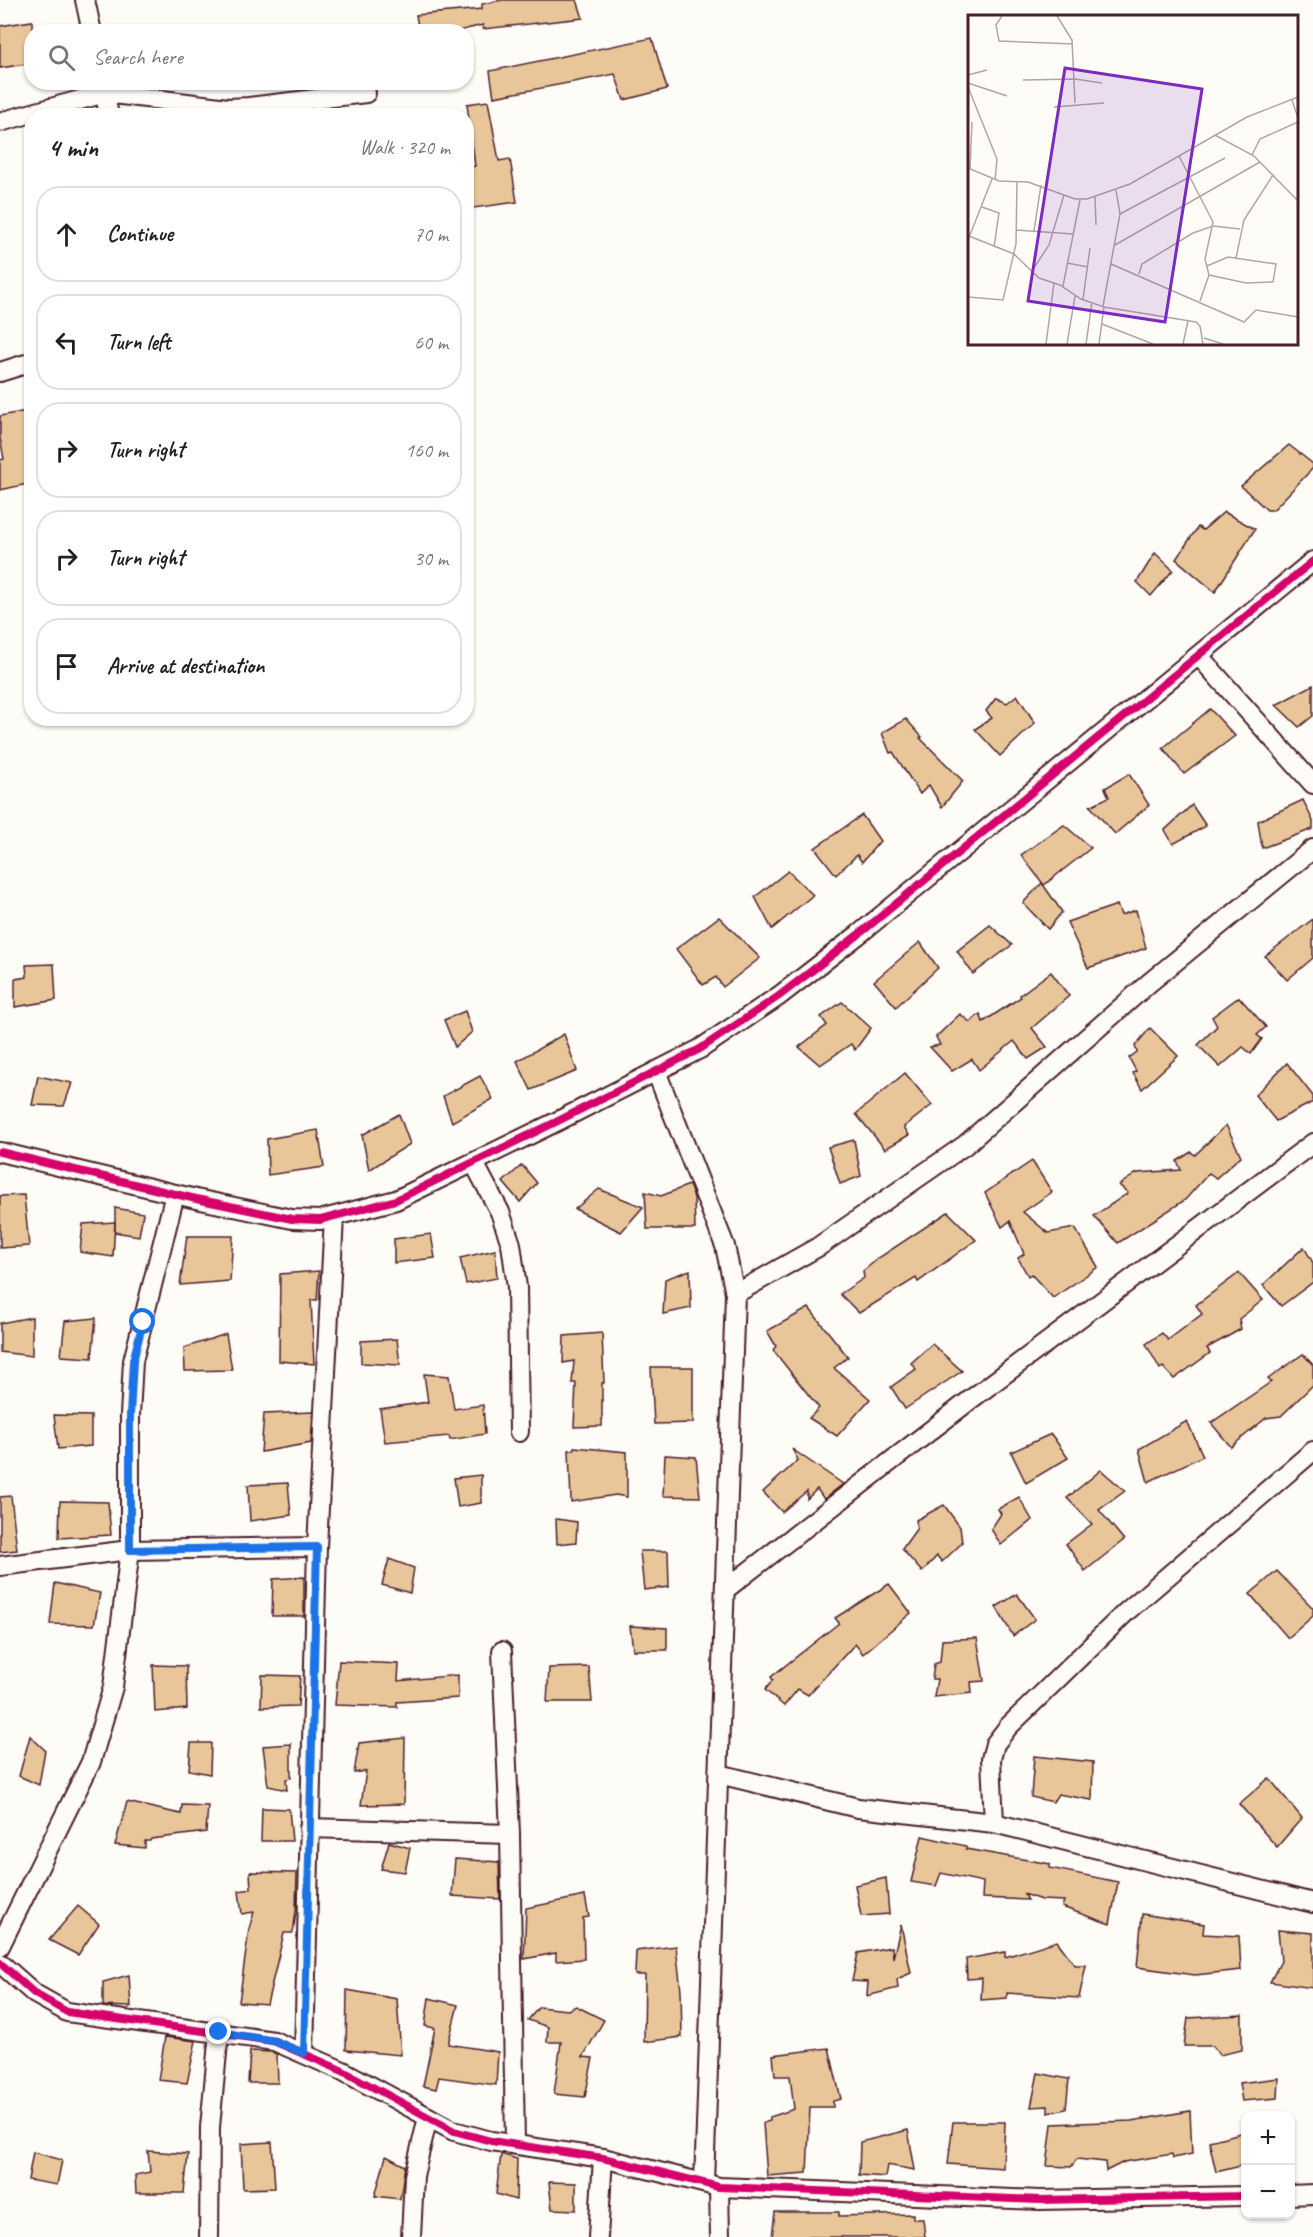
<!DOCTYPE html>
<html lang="en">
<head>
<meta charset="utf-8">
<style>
	body { margin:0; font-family:Caveat,sans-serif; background:#f6f6f6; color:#202124 }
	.controls { position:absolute; right:18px; bottom:18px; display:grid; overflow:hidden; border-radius:12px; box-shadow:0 2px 4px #0004 }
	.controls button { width:54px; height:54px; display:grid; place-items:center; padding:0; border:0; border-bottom:2px solid #e0e0e0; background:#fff; color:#202124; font:30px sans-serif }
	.stop { position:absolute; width:18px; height:18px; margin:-14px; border:4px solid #1a73e8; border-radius:50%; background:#fff }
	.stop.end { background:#1a73e8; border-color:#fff; box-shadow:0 2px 6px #0008 }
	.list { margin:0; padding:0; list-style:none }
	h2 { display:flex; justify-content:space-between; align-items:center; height:78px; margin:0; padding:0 24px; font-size:26px }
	h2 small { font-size:20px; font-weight:400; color:#757577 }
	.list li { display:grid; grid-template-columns:39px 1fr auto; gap:18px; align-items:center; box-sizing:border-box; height:96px; margin:0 12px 12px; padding:0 12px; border:2px solid #e0e0e0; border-radius:24px }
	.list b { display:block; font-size:22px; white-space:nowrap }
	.list em { font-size:20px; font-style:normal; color:#757577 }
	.icon { flex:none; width:33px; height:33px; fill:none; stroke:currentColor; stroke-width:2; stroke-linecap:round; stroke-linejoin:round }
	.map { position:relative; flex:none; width:1313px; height:2237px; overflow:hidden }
	.search { position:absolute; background:#fff; box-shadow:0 2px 4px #0004; left:24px; top:24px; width:450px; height:66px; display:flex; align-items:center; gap:15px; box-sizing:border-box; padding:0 21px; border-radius:24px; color:#757577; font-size:22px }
	.panel { position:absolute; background:#fff; box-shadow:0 2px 4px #0004; left:24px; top:108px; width:450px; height:618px; border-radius:24px }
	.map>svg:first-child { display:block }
	.building { fill:#e9c69a; stroke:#4a1f2b; stroke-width:1.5 }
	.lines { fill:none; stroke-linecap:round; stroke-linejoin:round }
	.minor-casing { stroke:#4a1f2b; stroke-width:22 }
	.minor { stroke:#fdfcf7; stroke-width:18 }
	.cycleway-casing { stroke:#fdfcf7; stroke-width:11 }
	.cycleway { stroke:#d6006c; stroke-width:8 }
	.route { stroke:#1a73e8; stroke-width:8 }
	.inset-road { fill:none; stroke:#b5a4a5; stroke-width:1.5 }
	.view { fill:#7b2cbf; fill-opacity:0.15; stroke:#7b2cbf; stroke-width:3 }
	.inset-edge { fill:none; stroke:#4a1f2b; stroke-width:3 }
</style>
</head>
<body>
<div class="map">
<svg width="1313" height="2237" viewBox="0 0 1313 2237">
	<rect width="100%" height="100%" fill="#fdfcf7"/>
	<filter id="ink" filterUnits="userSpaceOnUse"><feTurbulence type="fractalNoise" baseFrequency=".0167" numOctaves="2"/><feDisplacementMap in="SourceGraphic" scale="12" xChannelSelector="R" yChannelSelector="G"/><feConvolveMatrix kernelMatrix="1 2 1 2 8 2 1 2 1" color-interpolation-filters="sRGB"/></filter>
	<g filter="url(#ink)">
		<g class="building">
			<path d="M502,0H577L583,18L483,29V25L454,32H419L416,15L482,9V4Z"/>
			<path d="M32,21V63L0,68V26Z"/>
			<path d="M652,38L667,89L624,100L615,74L494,97L490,71Z"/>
			<path d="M488,101L499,161L510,159L517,202L466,209V168L475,166L467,104Z"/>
			<path d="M32,410V483L0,490V460L4,459L0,438V416Z"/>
			<path d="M1289,445L1313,464V468L1273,510H1267L1241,486Z"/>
			<path d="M1224,512L1255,529L1215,592L1176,559L1198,527L1203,530Z"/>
			<path d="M1155,553L1173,570L1151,596L1137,582Z"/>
			<path d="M1313,685V716L1299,727L1276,705Z"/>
			<path d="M1017,695L1035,723L1000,756L975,729L992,718L986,711L996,698L1007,703Z"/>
			<path d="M1210,709L1235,736L1184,774L1163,748Z"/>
			<path d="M906,719L922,737L920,738L963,781L942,807L929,785L920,794L893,752L890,753L882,733Z"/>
			<path d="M1129,774L1149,805L1115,834L1090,806L1109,797L1105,788Z"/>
			<path d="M1303,800L1313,821V829L1262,848L1258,821Z"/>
			<path d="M1192,805L1206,826L1173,844L1165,830Z"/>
			<path d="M862,815L880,841L862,862L857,855L836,875L815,848Z"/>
			<path d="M1064,825L1091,848L1044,885L1021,855Z"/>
			<path d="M788,871L813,895L772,929L755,897Z"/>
			<path d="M1042,883L1062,912L1048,929L1023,903Z"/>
			<path d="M1117,905L1121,915L1136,910L1146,948L1088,968L1067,922Z"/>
			<path d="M719,917L760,958L723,987L716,977L703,985L676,949Z"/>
			<path d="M1313,919V958L1287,980L1265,956Z"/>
			<path d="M990,925L1012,945L973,974L957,951Z"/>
			<path d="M920,942L938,968L896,1007L874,981Z"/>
			<path d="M54,964L56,1000L15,1007V979L27,977L26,965Z"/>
			<path d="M1051,972L1069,996L1032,1028L1047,1047L1028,1059L1014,1041L979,1070L972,1059L952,1071L930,1047L940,1045L936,1037L960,1014L970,1022L980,1014L983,1022L1021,997L1020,995Z"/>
			<path d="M1239,997L1266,1027L1257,1035L1262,1039L1251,1054L1243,1047L1220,1067L1198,1045L1217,1026L1212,1017Z"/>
			<path d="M842,1002L871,1028L855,1050L851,1044L820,1065L799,1047L827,1025L821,1017Z"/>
			<path d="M465,1011L472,1032L455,1047L444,1020Z"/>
			<path d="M1150,1028L1178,1056L1142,1089L1133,1073L1136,1071L1129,1058L1137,1052L1135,1046Z"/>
			<path d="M564,1034L577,1071L531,1090L517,1061Z"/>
			<path d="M1287,1063L1313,1096V1102L1276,1121L1255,1095Z"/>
			<path d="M905,1073L932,1105L904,1127L909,1135L885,1149L856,1114Z"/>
			<path d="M38,1076L72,1083L64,1106L32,1105Z"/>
			<path d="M480,1076L493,1099L452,1122L443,1096Z"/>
			<path d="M399,1114L410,1144L369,1170L362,1135Z"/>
			<path d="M1226,1125L1241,1156L1216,1178L1209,1173L1185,1200L1118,1243L1094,1216L1128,1193L1119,1185L1137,1173L1181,1170L1177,1161L1191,1152L1195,1155Z"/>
			<path d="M318,1130L324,1167L268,1175L267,1139Z"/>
			<path d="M854,1140L861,1176L840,1184L828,1147Z"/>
			<path d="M1032,1161L1052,1192L1023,1212L1048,1233L1075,1228L1098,1267L1053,1298L1031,1274L1028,1276L1018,1258L1024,1254L1010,1221L1002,1227L985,1193Z"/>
			<path d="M522,1165L537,1183L520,1202L503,1182Z"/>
			<path d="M689,1185L694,1198L695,1229H647L645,1192L661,1196Z"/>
			<path d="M599,1189L643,1207L621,1232L575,1209Z"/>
			<path d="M24,1195L29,1246L0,1248V1196Z"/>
			<path d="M115,1208L143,1213L139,1236L115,1232Z"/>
			<path d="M948,1212L976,1240L918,1282L916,1278L859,1313L840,1294L864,1278L863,1271L880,1257Z"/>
			<path d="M115,1222L113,1257L80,1252L83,1224Z"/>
			<path d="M431,1234L435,1258L394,1263V1239Z"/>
			<path d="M187,1236H233L230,1281L180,1285Z"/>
			<path d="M1304,1247L1313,1263V1282L1281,1306L1263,1285Z"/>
			<path d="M495,1250L497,1278L466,1284L460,1258Z"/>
			<path d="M690,1270L691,1308L663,1314L665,1279Z"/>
			<path d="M319,1271L317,1300H311L314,1364L279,1361L280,1274Z"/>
			<path d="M1239,1273L1263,1300L1239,1319L1241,1329L1207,1348L1210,1353L1174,1379L1163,1367L1160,1369L1146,1344L1162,1333L1168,1340L1202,1314L1196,1305Z"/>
			<path d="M809,1308L848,1357L834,1368L870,1399L837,1436L809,1418L819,1408L773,1350L776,1346L767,1331Z"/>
			<path d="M32,1317V1356L0,1352V1323Z"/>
			<path d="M96,1318L92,1358L61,1356L65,1321Z"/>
			<path d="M602,1333L604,1383H602V1426L574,1427L576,1383H572L574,1361L563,1363L564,1336Z"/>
			<path d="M226,1334L232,1370L185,1371L184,1348Z"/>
			<path d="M397,1339L400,1365L361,1363V1341Z"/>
			<path d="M932,1344L962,1371L905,1409L891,1387L916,1369L911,1363Z"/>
			<path d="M1303,1354L1313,1365V1385L1281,1416L1266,1418L1231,1447L1211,1423L1271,1382L1268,1379Z"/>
			<path d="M651,1367H693V1423L654,1424Z"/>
			<path d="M424,1374L449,1376L454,1409L483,1405L485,1434L450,1440L449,1436L385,1442L380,1409L428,1402Z"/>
			<path d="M313,1412L311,1443L261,1452L264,1414Z"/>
			<path d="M54,1415L91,1416V1446L58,1449Z"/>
			<path d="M1187,1421L1203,1456L1148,1482L1139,1449Z"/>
			<path d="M1051,1434L1068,1458L1026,1483L1011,1452Z"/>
			<path d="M574,1447L627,1452V1497L616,1495L571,1502L569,1450H574Z"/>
			<path d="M792,1449L843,1484L824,1499L817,1489L807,1499V1491L782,1512L763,1492L798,1460Z"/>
			<path d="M665,1455L696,1457L700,1497L663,1496Z"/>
			<path d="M1101,1470L1125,1491L1099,1510L1124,1540L1085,1571L1066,1544L1092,1524L1067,1498Z"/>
			<path d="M481,1475V1503L458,1507L454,1478Z"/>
			<path d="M288,1483L291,1515L250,1521L248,1485Z"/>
			<path d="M11,1496L17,1550L0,1552V1497Z"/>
			<path d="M1019,1497L1032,1520L1001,1545L991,1529L1001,1514L998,1509Z"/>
			<path d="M60,1501L108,1502L111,1535L59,1538Z"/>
			<path d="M944,1505L960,1527L962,1543L942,1562L937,1556L922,1572L902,1549L917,1528L916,1520Z"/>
			<path d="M556,1519L577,1522L576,1542L557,1544Z"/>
			<path d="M640,1551H668L669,1587L644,1590Z"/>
			<path d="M389,1559L414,1568L410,1593L382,1585Z"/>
			<path d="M1277,1571L1313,1608V1616L1288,1638L1250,1594Z"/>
			<path d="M304,1577V1616H272L273,1579Z"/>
			<path d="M55,1583L100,1593L94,1625L50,1624Z"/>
			<path d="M889,1584L911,1613L863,1654L855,1644L808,1695L798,1689L784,1706L765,1690L773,1680L771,1677L839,1623L835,1618Z"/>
			<path d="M1017,1594L1035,1619L1013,1636L996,1607Z"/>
			<path d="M630,1626L667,1628V1650H633Z"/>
			<path d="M977,1638L984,1681L971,1682L972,1693L934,1697L937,1679H932L934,1664L940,1662L942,1640Z"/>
			<path d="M339,1661L399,1664L398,1681L458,1675V1698L397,1702V1707L335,1705Z"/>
			<path d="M153,1665L186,1666L187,1709L155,1712Z"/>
			<path d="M589,1667L592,1702H547L549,1668Z"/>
			<path d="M262,1675L300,1676L298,1706L261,1707Z"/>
			<path d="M30,1736L45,1750L39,1785L19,1776Z"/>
			<path d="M405,1738L404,1804L361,1805L366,1771L354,1773L359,1743Z"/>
			<path d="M191,1743H211L210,1774L189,1770Z"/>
			<path d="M291,1744V1778L286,1779L287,1790L268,1786L263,1746Z"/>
			<path d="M1034,1756L1093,1762L1092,1800L1058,1794L1053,1802L1031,1797Z"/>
			<path d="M1269,1778L1302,1818L1277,1847L1239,1804Z"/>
			<path d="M127,1802L181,1814L182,1805L208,1806L206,1832L151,1839L150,1841H145V1848L115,1845Z"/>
			<path d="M262,1808L289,1809L292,1841H261Z"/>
			<path d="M922,1836L966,1846V1849L1050,1864V1868L1118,1882L1110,1924L1062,1907L1064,1901L1041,1900L1024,1894L1028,1900L982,1898L983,1882L941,1873L936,1886L911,1882Z"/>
			<path d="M389,1842L410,1848L405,1872L381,1869Z"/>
			<path d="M455,1859L499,1862L500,1899L452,1896Z"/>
			<path d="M250,1872L297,1873L296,1911L293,1933H284L267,2004L239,2002L249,1929L254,1912L242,1914L239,1891L251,1889Z"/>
			<path d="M886,1878L889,1914L861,1916L855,1885Z"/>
			<path d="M585,1896L589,1917L583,1918L584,1959L556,1961V1953L524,1959L526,1908Z"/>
			<path d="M78,1906L99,1924L78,1955L49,1940Z"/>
			<path d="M1142,1914L1204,1924L1203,1934L1239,1936L1241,1970L1195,1975L1137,1967Z"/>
			<path d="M901,1925L911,1973L897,1979L898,1988L867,1996L868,1982L852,1981L858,1953L892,1947L893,1958Z"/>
			<path d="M1278,1930L1313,1933V1988L1270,1982L1281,1961Z"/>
			<path d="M1057,1941L1075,1965H1086L1079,1998L1007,1993V1998L981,2000L982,1978L967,1979L966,1959L1005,1952V1957Z"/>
			<path d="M676,1946L681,1991L682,2037L644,2042L645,1975H635L636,1951Z"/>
			<path d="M129,1975L131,2007L103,2006V1982Z"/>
			<path d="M347,1990L397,1999L401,2055L346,2050Z"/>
			<path d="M429,1998L458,2005L448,2044L498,2052L496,2085L439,2077L436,2089L423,2086L435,2028L425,2026Z"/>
			<path d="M576,2006L604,2020L583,2057L593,2058L585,2097L554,2094L561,2042H547L548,2027L528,2020L539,2007L568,2010Z"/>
			<path d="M1242,2015V2050L1219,2055L1213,2046H1184L1188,2018Z"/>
			<path d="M165,2037L196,2041L187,2083L158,2080Z"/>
			<path d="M829,2048L841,2099L833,2101V2107H810L807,2173L767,2176L763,2123L770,2121V2117L794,2109L790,2076H775L773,2055Z"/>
			<path d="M250,2051L271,2052L277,2055L278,2083H248Z"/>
			<path d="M1038,2073L1069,2079L1066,2109L1048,2113V2106L1031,2107Z"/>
			<path d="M1279,2078L1278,2098L1242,2101L1239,2083Z"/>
			<path d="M1190,2111L1192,2154L1173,2158L1172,2154L1124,2162L1106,2171L1105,2162L1077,2159L1071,2167L1047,2166L1052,2124L1131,2121Z"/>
			<path d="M953,2122H1005L1003,2168L948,2164Z"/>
			<path d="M908,2130L915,2170L887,2165L885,2177L859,2175L860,2142Z"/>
			<path d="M1245,2132V2165L1216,2172L1209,2141Z"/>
			<path d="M272,2142L275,2188L243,2189L241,2144Z"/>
			<path d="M148,2151L188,2154L184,2193H136L135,2175L150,2172Z"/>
			<path d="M33,2152L62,2160L57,2185L28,2180Z"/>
			<path d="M501,2154L517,2159L516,2200L496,2194Z"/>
			<path d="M386,2156L405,2166L400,2199L375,2196Z"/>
			<path d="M549,2182L576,2183V2210L552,2209Z"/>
			<path d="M775,2212H839V2216L913,2214V2219H923L925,2237H772Z"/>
		</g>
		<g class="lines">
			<defs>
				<g id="minor">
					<path d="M85,0L92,32"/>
					<path d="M103,84L109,116"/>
					<path d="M0,122L105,93L228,108L249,107L366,93"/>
					<path d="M0,372L32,362"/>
					<path d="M1199,656L1313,784"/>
					<path d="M656,1071L725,1246L735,1294L704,2183"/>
					<path d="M0,1152L196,1199L292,1219L320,1220L396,1200L556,1122L700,1049L779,996L858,935L1313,561"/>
					<path d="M474,1163L500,1212L511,1244L517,1287L519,1432"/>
					<path d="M735,1294L818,1247L965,1145L1149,983L1313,849"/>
					<path d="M0,1566L130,1550L317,1547"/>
					<path d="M726,1589L970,1400L1313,1143"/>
					<path d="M502,1651L510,1834L515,2144"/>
					<path d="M719,1774L858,1808L994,1823L1313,1903"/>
					<path d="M994,1823L991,1759L995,1744L1008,1727L1126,1612L1313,1451"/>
					<path d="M309,1828L510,1834"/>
					<path d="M0,1946L91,1762L113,1687L130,1550V1415L133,1361L175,1194"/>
					<path d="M0,1963L35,1994L67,2012L274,2041L343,2071L454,2131L491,2141L603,2158L719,2187L1040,2200L1246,2196"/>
					<path d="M304,2053L317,1547L334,1217"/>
					<path d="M719,2187L720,2237"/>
					<path d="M1290,2195L1313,2194"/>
					<path d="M209,2237L210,2127L219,2032"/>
					<path d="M411,2237L414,2176L428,2117"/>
					<path d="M598,2237L603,2158"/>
				</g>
			</defs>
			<use href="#minor" class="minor-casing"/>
			<use href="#minor" class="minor"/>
			<defs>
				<g id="cycleway">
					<path d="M0,1152L196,1199L292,1219L320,1220L396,1200L556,1122L700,1049L779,996L858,935L1313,561"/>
					<path d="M0,1963L35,1994L67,2012L274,2041L343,2071L454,2131L491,2141L603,2158L719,2187L1040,2200L1246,2196"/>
				</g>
			</defs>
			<use href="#cycleway" class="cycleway-casing"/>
			<use href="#cycleway" class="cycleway"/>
		</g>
	</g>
	<g class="lines" filter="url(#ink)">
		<path class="route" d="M143,1322L133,1361L130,1415V1550L317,1547L304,2053L274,2041L219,2032"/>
	</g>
	<g transform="translate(968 15)">
		<rect width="330" height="330" fill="#fdfcf7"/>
		<path class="inset-road" d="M34,1L28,10L31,26L105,29M89,1L104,25L107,88M0,60L19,55M55,65L107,64L134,68M0,68L39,81M0,72L29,144L27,165M324,85L330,103M86,92L136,88M247,120L286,141L330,186M284,140L292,124L330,107M211,141L245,207L237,244L241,260L232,286M0,153L31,166L60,167L107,184H119L162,169L279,102L330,82M2,154L4,107M127,182L128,210M14,192L31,198L26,232M152,199L257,143M48,215L105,219M66,216L73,170M1,221L46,239L71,263L92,270L113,284L136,292L228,307L232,311L235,329M0,225L24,164M147,230L292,147M268,243L276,205L305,160M99,248L120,252M143,249L276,307L288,295L330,302M239,251L260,242L308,249L305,267L278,268L241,260M64,256L81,230L96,180M171,259L174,249L225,218L245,211L272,214M95,271L112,185M0,282L35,285L48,229L49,167M115,284L122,233M135,291L152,199L148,175M134,309L185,329M236,323L255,329M78,329L86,268M99,329L107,281M118,329L124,287M131,329L136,292M215,329L220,306"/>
		<path class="view" d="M97,53L234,74L197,307L60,286Z"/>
		<rect width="330" height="330" class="inset-edge"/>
	</g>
</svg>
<div class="controls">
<button>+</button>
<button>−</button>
</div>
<div class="stop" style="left:143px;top:1322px"></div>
<div class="stop end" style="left:219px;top:2032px"></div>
<div class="search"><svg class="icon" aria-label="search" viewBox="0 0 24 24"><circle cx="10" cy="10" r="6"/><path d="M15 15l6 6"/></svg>Search here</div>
<section class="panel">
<h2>4 min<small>Walk · 320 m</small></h2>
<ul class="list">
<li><svg class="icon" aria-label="ahead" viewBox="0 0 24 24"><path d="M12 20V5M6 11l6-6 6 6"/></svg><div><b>Continue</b></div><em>70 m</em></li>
<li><svg class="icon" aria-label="left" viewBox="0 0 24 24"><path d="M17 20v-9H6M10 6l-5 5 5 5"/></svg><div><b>Turn left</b></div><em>60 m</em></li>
<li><svg class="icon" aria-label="right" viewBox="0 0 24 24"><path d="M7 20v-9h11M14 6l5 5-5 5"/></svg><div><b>Turn right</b></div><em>160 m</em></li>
<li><svg class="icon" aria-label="right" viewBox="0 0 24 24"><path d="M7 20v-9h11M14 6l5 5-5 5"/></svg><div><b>Turn right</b></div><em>30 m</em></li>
<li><svg class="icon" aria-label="arrive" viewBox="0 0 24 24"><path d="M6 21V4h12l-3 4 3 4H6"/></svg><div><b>Arrive at destination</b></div></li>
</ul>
</section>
</div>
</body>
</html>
